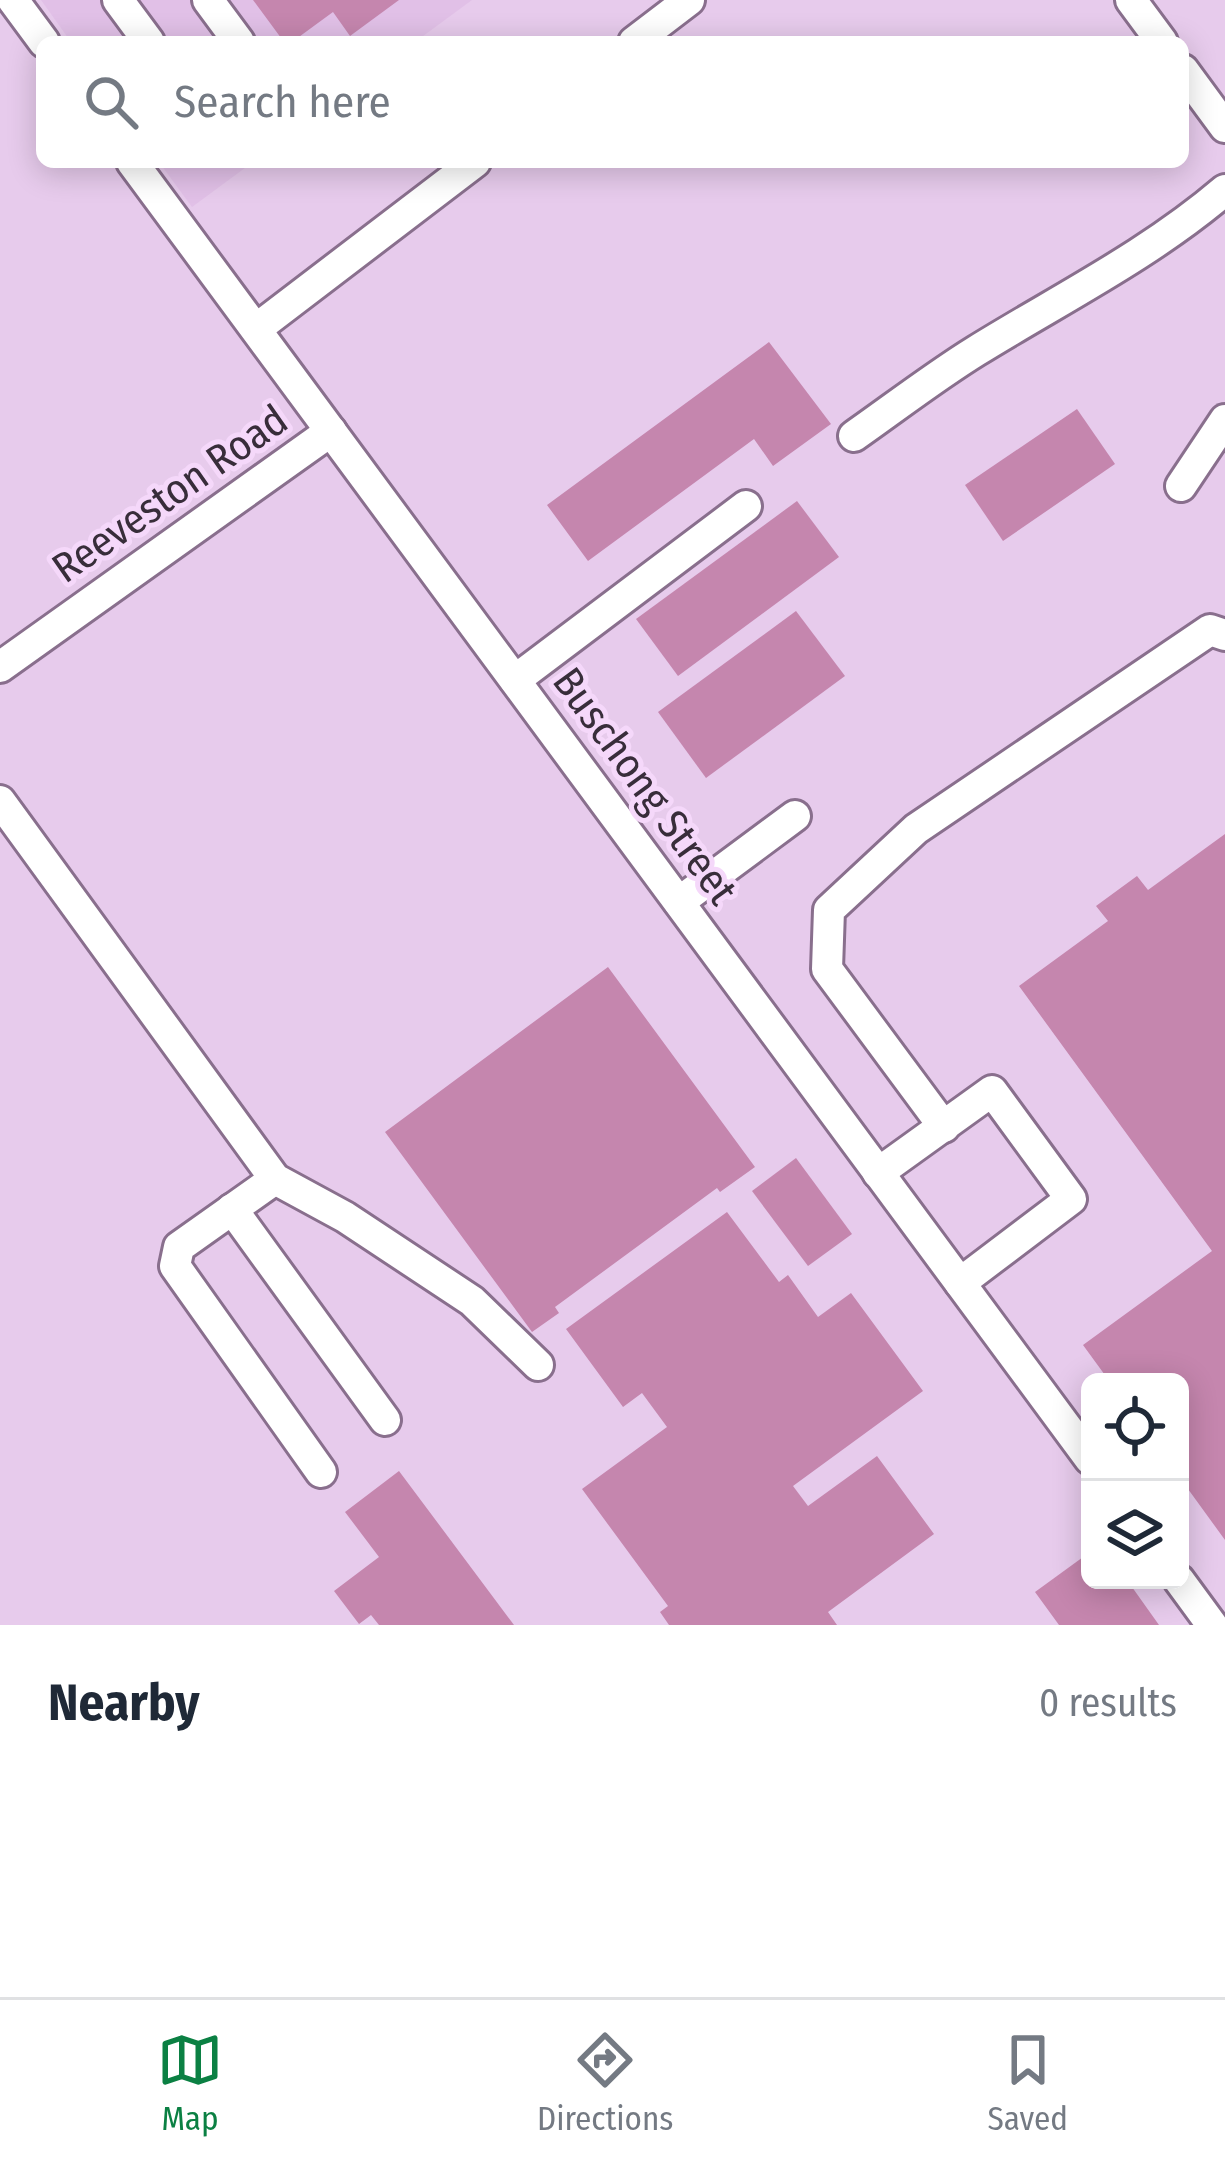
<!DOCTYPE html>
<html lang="en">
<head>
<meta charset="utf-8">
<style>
	body { margin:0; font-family:"Fira Sans Condensed",sans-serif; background:#f6f6f7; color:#1f2937 }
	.controls { position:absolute; right:36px; bottom:36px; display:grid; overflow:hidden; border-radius:18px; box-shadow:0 6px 30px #0003 }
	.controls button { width:108px; height:108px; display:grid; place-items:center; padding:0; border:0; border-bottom:3px solid #e0e1e3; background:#fff; color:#1f2937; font:60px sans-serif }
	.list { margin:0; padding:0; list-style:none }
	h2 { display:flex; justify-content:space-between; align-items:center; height:156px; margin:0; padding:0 48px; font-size:51px }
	h2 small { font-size:39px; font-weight:400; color:#747a83 }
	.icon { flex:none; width:66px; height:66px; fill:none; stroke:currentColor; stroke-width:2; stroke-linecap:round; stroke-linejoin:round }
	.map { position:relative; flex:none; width:1225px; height:1625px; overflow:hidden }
	.search { position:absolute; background:#fff; box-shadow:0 6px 30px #0003; left:36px; right:36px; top:36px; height:132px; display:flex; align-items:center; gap:30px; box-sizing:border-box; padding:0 42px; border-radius:18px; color:#747a83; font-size:45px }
	.sheet { height:372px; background:#fff }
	nav { display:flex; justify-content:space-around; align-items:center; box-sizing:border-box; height:168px; border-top:3px solid #e0e1e3; background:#fff; font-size:33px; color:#747a83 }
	nav a { display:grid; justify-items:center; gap:6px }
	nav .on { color:#0b8043 }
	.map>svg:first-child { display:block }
	.built { fill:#e1c0e7 }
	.building { fill:#c586ae }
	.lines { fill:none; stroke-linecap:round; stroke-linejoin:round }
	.minor-casing { stroke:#896f8d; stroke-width:36 }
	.minor { stroke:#fff; stroke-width:30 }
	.labels { text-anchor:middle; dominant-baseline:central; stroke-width:10; stroke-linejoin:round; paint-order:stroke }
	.street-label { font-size:42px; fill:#382d3a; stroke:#f5d8fa }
</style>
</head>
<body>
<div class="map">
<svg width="1225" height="1625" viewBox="0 0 1225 1625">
	<rect width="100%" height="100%" fill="#e7cbec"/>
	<g class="built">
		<path d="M41,0H472L415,42H71Z"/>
		<path d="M159,162H253L192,207Z"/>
	</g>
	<g class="building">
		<path d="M253,0H399L350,36L333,12L292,42H284Z"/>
		<path d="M769,342L831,424L773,466L754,439L588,561L547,505Z"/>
		<path d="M1077,409L1115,464L1003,541L965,485Z"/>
		<path d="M797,501L839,557L678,676L636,619Z"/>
		<path d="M796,611L845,676L706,778L658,712Z"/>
		<path d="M1225,834V1540L1180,1478V1382H1110L1083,1345L1212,1251L1019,986L1108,921L1096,906L1137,876L1148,890Z"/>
		<path d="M608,967L755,1167L720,1192L717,1188L555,1307L559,1313L532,1332L385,1132Z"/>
		<path d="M796,1158L852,1234L808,1266L752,1191Z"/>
		<path d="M727,1212L779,1282L788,1275L818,1317L851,1293L923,1391L793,1486L808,1506L877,1456L934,1534L828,1612L837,1625H669L660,1612L668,1606L582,1489L667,1427L642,1393L623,1407L566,1329Z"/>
		<path d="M399,1471L514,1625H379L371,1615L359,1624L334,1591L379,1557L345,1512Z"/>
		<path d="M1090,1552V1580H1127L1159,1625H1059L1035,1592Z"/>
	</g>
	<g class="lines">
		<defs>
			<g id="minor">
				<path d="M13,0L44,42"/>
				<path d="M118,0L149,42"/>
				<path d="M208,0L239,42"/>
				<path d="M1131,0L1162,42"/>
				<path d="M634,42L689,0"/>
				<path d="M1183,70L1225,127"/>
				<path d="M132,162L1090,1459"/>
				<path d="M256,329L475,162"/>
				<path d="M854,436C894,408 934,377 976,351C1060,299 1149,255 1225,190"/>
				<path d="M1181,486L1225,420"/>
				<path d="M0,667L331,431"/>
				<path d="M515,680L746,506"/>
				<path d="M0,801L275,1179L345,1217L472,1301L538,1365"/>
				<path d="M679,902L795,816"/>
				<path d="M944,1127L827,969L829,910L916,829L1210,630L1225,635"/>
				<path d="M878,1173L992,1091L1071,1199L960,1283"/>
				<path d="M275,1179L179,1247L175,1266L321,1472"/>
				<path d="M232,1209L385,1420"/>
				<path d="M1179,1580L1212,1625"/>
			</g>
		</defs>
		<use href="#minor" class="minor-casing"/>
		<use href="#minor" class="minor"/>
	</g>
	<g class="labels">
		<g class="street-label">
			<text transform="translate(170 494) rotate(-35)">Reeveston Road</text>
			<text transform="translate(645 786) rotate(54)">Buschong Street</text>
		</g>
	</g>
</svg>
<div class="controls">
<button><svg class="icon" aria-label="locate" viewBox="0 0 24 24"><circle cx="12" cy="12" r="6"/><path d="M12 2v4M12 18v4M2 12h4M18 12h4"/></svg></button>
<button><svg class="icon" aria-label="layers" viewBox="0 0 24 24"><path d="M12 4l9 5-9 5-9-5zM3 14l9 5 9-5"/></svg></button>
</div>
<div class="search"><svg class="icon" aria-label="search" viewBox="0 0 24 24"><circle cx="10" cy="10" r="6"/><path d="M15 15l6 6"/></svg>Search here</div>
</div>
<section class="sheet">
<h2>Nearby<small>0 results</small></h2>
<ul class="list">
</ul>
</section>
<nav>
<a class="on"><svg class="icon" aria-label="map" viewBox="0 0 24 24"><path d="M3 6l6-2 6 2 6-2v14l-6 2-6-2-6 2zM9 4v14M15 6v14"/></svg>Map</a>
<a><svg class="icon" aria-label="directions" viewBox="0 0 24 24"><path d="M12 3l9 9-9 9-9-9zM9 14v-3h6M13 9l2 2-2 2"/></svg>Directions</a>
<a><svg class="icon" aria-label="saved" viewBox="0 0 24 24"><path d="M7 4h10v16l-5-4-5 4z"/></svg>Saved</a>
</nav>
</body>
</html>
